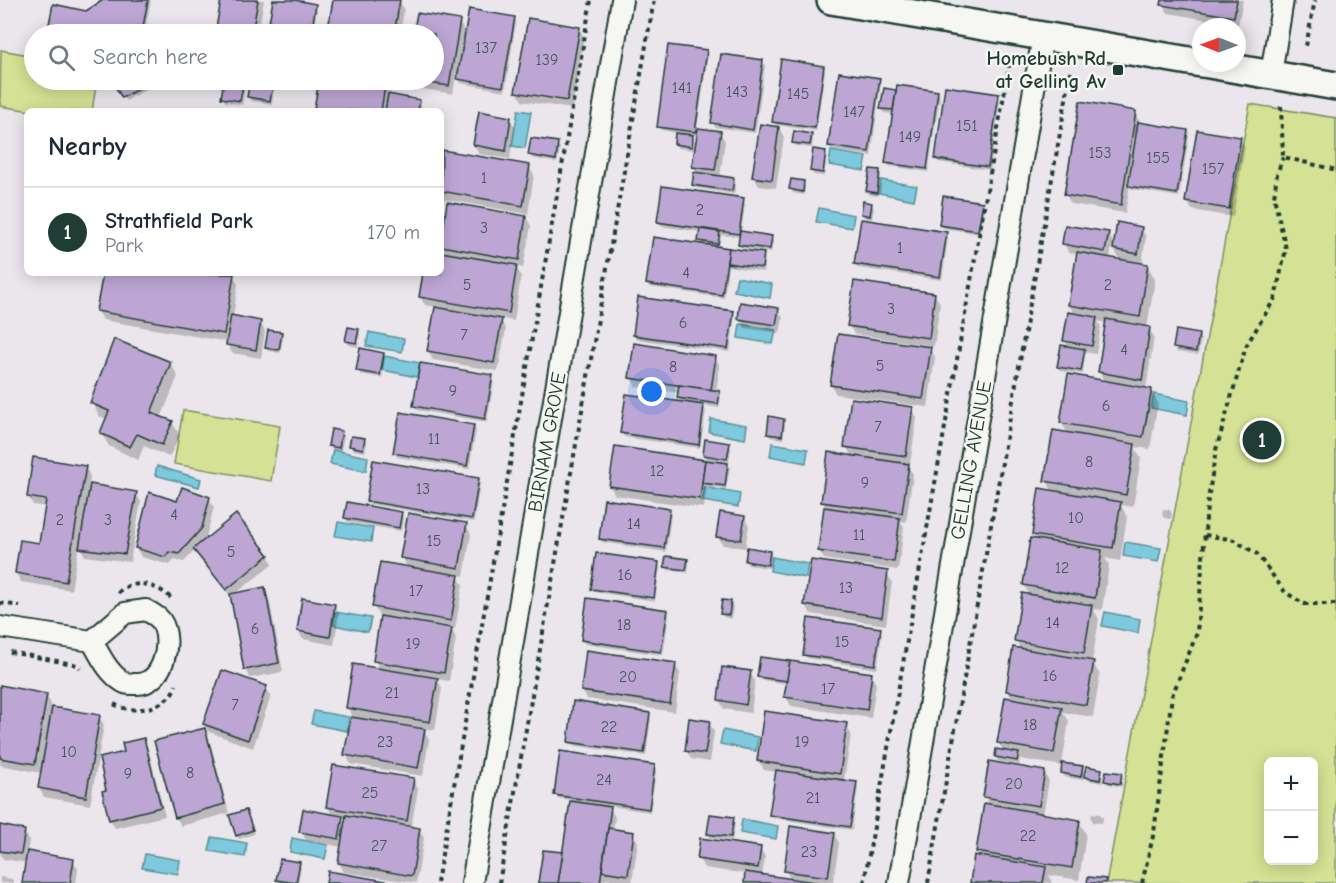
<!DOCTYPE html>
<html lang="en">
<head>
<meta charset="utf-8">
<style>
	body { margin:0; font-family:"Comic Neue",sans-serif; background:#f6f6f7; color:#1f2937 }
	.controls { position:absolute; right:18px; bottom:18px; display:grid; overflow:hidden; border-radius:9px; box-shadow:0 3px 15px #0003 }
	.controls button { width:54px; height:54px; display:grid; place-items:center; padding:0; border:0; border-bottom:2px solid #e0e1e3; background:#fff; color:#1f2937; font:30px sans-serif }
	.compass { position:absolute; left:1192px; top:18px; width:54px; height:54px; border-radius:50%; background:#fff; box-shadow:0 3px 15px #0003; rotate:271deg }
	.you { position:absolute; left:652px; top:392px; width:21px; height:21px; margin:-15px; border:4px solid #fff; border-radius:50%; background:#1a73e8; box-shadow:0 0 0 9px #1a73e833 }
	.badge { display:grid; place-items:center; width:39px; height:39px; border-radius:50%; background:#1f3d34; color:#fff; font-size:20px; font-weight:700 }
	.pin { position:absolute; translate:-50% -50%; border:3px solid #fff; box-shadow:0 2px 6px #0006 }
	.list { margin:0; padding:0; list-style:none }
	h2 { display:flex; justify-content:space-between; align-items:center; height:78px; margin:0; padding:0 24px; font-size:26px }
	h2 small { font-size:20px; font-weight:400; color:#747a83 }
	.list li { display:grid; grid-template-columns:39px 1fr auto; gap:18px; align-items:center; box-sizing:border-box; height:90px; padding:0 24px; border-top:2px solid #e0e1e3 }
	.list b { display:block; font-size:22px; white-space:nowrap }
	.list p { margin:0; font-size:20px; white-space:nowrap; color:#747a83 }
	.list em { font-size:20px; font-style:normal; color:#747a83 }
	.icon { flex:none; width:33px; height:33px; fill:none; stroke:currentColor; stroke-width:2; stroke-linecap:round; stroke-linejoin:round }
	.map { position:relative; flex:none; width:1336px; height:883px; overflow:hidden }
	.search { position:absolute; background:#fff; box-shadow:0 3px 15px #0003; left:24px; top:24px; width:420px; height:66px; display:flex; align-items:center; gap:15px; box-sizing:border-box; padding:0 21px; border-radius:33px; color:#747a83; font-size:22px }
	.panel { position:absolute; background:#fff; box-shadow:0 3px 15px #0003; left:24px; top:108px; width:420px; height:168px; border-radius:9px }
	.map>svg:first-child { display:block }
	.green { fill:#d5e194; stroke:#7a8f64; stroke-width:1.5; fill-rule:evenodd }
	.water { fill:#7ec9dd; stroke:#589199; stroke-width:1.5 }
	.shadow { fill:#0003; fill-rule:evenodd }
	.building { fill:#bda6d4; stroke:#1f3d34; stroke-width:1.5 }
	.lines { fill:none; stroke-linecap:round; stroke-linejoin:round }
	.minor-casing { stroke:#1f3d34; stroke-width:24 }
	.secondary-casing { stroke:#1f3d34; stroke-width:32 }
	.path { stroke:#1f3d34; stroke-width:4; stroke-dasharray:4.5 4.5; stroke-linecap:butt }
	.minor { stroke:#f6f6f2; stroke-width:20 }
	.secondary { stroke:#f6f6f2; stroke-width:27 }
	.poi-dot { fill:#1f3d34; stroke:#f6f6f2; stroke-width:2 }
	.labels { text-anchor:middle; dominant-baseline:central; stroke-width:5; stroke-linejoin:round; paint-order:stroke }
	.number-label { font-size:16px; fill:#46575c }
	.poi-label { font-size:20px; font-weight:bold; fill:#1f3d34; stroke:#f6f6f2; text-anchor:end }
	.street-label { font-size:20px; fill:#1f3d34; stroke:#f6f6f2 }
</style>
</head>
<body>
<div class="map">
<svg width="1336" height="883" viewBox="0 0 1336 883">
	<rect width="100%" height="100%" fill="#ebe6ec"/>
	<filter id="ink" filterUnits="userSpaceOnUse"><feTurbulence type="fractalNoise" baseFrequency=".0167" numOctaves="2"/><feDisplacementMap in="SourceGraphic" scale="12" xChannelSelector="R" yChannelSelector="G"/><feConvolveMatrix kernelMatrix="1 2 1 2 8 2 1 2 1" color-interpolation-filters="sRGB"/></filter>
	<g filter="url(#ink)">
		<g class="green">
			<path d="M1,50L34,56V80H97L92,111H31L0,106Z"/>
			<path d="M1250,104L1336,118V883H1106ZM1268,762H1314V860H1268Z"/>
			<path d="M183,410L280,426L271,481L174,464Z"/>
		</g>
		<g class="water">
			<path d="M518,110L531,112L525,148L512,146Z"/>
			<path d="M831,151L867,157L864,171L829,165Z"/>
			<path d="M881,180L917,186L914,200L879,193Z"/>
			<path d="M819,208L854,215L852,228L816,222Z"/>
			<path d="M737,277L772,284L770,298L734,291Z"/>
			<path d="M740,324L776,330L773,344L738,338Z"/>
			<path d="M369,332L404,339L402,352L366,346Z"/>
			<path d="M384,356L420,363L417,377L382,370Z"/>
			<path d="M1154,394L1189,401L1187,415L1151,408Z"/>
			<path d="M711,419L747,425L745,439L709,432Z"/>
			<path d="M772,443L808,449L806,463L770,456Z"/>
			<path d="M333,450L368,457L366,471L330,464Z"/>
			<path d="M157,466L201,479L199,487L155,475Z"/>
			<path d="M705,487L740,494L738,507L702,501Z"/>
			<path d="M338,522L373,528L371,542L335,536Z"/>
			<path d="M1125,542L1161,548L1158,562L1123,556Z"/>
			<path d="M772,557L808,564L806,578L770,571Z"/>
			<path d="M335,612L371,618L368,632L333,625Z"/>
			<path d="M1105,612L1140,619L1138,633L1102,626Z"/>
			<path d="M314,711L349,717L347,731L311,724Z"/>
			<path d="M723,730L758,737L756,751L720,744Z"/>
			<path d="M742,819L778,826L776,839L740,833Z"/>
			<path d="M212,837L247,843L245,857L209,851Z"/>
			<path d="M292,838L328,845L325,859L290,852Z"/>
			<path d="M145,854L180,860L178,874L142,868Z"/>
		</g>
		<g class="shadow">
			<path d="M106,0H151L145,31L140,34H49L55,6L86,13Z"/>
			<path d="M223,0H264L258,34H217Z"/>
			<path d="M274,0H287L315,5L317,9L313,34H268Z"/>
			<path d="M335,0H399L404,9L400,34H329Z"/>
			<path d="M1163,0H1243L1238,25L1168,13L1163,4Z"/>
			<path d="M418,14L459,21L466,34L514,18L516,22L505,91L461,83L456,75L453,94L412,87L407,80H434V34H414Z"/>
			<path d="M579,29L584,37L572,109L522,101L517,92Z"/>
			<path d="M706,52L708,55L697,129L720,133L725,141L720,177L734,179L736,183L734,194L696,188L694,184L698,174L694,166L699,136L691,135L695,141L694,150L678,148L675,144L677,133L661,130L658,126Z"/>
			<path d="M763,62L765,66L755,133L715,127L713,123Z"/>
			<path d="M823,67L825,71L816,131L777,125L784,137L776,188L759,186L754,177L777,128L774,121Z"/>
			<path d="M879,79L881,83L871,156L832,150L829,146Z"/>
			<path d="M112,80H153L156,83L126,101Z"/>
			<path d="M226,80H246L242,105L225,102L223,98Z"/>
			<path d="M252,80H275L272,104L251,101L249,97Z"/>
			<path d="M321,80H392L389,96L419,101L423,111H317Z"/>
			<path d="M885,90L937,92L940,96L928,172L889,166L887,162L894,114L884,113L882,109Z"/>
			<path d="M998,95L1000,99L990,170L938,162L936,158Z"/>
			<path d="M1135,112L1140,124L1187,132L1189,136L1179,197L1132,189L1130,185L1125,213L1071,204L1066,195Z"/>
			<path d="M510,118L515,127L510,159L479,154L474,145Z"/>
			<path d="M811,135L813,139L812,148L796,146L794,142Z"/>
			<path d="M1240,139L1245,147L1233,217L1192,210L1187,201Z"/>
			<path d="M557,144L560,148L557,163L532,158L530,155Z"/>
			<path d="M443,152L529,167L534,175L528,214L442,199L441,165Z"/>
			<path d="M825,152L827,156L824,176L814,175L811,171Z"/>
			<path d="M879,172L881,175L878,196L870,195L868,191Z"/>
			<path d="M803,183L805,186L804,195L793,193L791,189Z"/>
			<path d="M743,200L745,204L741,233L771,237L773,241L771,253L742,248L740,245L741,237L721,235L719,248L763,255L765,259L763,272L728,266L724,298L650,287L647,283L703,246L700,241L701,232L661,226L659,222Z"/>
			<path d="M871,204L874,208L872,219L865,218L863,214Z"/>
			<path d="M982,204L984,208L980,234L943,228L941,225Z"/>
			<path d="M526,217L531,226L523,268L516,266L521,276L514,321L499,318L506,329L498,371L433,360L428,351L436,307L425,305L420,297L425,273H441V254L447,255L442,246Z"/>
			<path d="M1141,228L1146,237L1142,264L1147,265L1155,279L1147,328H1149L1154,337L1146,389L1151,390L1158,403L1150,449L1135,447L1141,458L1133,507L1121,505L1127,517L1120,561L1105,558L1109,565L1102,610L1093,609L1099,619L1092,662L1100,675L1093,717L1063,712L1069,721L1062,764L1082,768L1086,775L1101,771L1103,775L1102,783L1088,780L1084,773L1083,780L1064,777L1062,773L1063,766L1020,759L1019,765L998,761L996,757L1003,751L999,743L1013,700L1007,690L1021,650L1016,640L1030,596L1024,585L1037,540L1033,534L1053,492L1046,480L1068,434L1061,422L1105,382L1099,372L1107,323L1098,321L1101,327L1096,354L1085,352L1083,374L1061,371L1058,367L1069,348L1065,340L1075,315L1069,305L1078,254L1069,253L1064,244L1108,234L1115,246ZM1112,246L1121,261L1110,259Z"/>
			<path d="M946,233L948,237L942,280L858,268L856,264Z"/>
			<path d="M104,273H220L233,275L238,284L233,317L260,322L265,331L261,358L232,353L227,344L228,342L103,320L98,311Z"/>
			<path d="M935,295L940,303L934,346L854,334L849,325Z"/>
			<path d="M778,309L783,318L780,333L745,328L740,319Z"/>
			<path d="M733,312L735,316L730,352L636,339L634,335Z"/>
			<path d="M358,330L360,334L358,347L349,345L347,341Z"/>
			<path d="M281,334L283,338L280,353L268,351L266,347Z"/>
			<path d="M1199,336L1201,340L1198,355L1177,352L1175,348Z"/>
			<path d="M930,349L935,357L928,407L836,394L831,385Z"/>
			<path d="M383,354L385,358L382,378L360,374L358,370Z"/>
			<path d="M715,357L720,366L716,392L719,393L721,397L719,408L702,405L706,411L700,448L624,437L622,433L682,404L679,398V393L636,387L631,378Z"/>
			<path d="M170,363L178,376L161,418L172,422L180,436L169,457L144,446L138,460L109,446L101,433L107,419L99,416L92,402Z"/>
			<path d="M492,377L494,381L487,422L417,410L415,406Z"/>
			<path d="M912,409L917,418L910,464L906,463L913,474L906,522L900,521L904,528L898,570L824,559L819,551L826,507L822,501L852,457L846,446Z"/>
			<path d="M783,420L785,424L783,439L770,437L768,434Z"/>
			<path d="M473,426L476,430L469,469L397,457L395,453Z"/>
			<path d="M341,432L344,436L341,451L332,449L330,446Z"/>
			<path d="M364,439L367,443L365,452L353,450L351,446Z"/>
			<path d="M729,444L731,448L729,462L726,461L730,468L726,489L707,486L704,508L615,495L610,486L707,463L704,455Z"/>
			<path d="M85,467L90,476L89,485L136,494L141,502L130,562L85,556L79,545L71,590L21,582L16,573L40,545L47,507L33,505L28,496Z"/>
			<path d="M478,479L480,483L474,522L370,504L368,500Z"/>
			<path d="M209,499L214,507L205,541L268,555L273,564L235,594L264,589L269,598L283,672L250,678L245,669L231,597L195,550L184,562L174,560L170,565L141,557L136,548L178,503Z"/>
			<path d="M1163,509L1170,510L1172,514L1171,519L1164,518L1162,514Z"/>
			<path d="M669,510L671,514L666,552L602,542L600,538Z"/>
			<path d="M401,514L403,517L401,531L348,522L345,518Z"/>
			<path d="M744,517L749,526L745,548L723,545L718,537Z"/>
			<path d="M466,525L471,534L464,576L457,575L463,585L455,629L451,628L456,638L449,681L437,679L442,688L435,730L423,728L429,740L423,776L351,764L346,755L354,719L347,707L380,670L375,660L382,616H379L374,607L408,568L402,557Z"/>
			<path d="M770,552L772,556L770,568L748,565L746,561Z"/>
			<path d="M687,560L689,564L688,573L668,570L666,566Z"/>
			<path d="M658,563L660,567L655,601L595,592L593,588Z"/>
			<path d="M887,573L892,582L886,625L811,614L806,605Z"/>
			<path d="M730,603L733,607L731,619L724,617L722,614Z"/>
			<path d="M334,606L339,614L334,645L303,639L298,631Z"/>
			<path d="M667,611L669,615L663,655L585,644L582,640Z"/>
			<path d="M880,630L882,634L877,669L807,658L805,654Z"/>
			<path d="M675,664L680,673L675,712L587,699L582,690Z"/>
			<path d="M750,673L755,681L751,713L724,709L719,700Z"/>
			<path d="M871,675L876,684L871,718L791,706L786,697L788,684L761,680L759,676Z"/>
			<path d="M0,687L46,695L51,704V708L99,717L104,725L90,805L44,797L39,788L42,773L0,765Z"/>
			<path d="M266,688L271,696L253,748L209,732L204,724Z"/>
			<path d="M649,714L651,718L646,756L571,745L569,741Z"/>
			<path d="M709,723L714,731L710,762L691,759L686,750Z"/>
			<path d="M846,725L851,734L844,781L856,783L858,787L852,830L773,818L771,814L777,772L764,770L759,761Z"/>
			<path d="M204,730L209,738L229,813L181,826L176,817Z"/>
			<path d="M143,739L148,748L165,816L115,828L110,819L108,791L126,753Z"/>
			<path d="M654,767L656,771L650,812L609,806L615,817L613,830L633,833L638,842L632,883L606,879V883H540L564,854L572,800L558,798L555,794Z"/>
			<path d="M1044,772L1049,781L1043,815L1079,821L1086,834L1079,880L1049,875L1052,883H971L981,858L978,851L990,806L985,796Z"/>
			<path d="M1121,775L1123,778L1122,787L1108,784L1105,780Z"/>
			<path d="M413,780L418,789L411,828L419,830L424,838L416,883L344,872L339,863L342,847L306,840L301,832L333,816L327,806ZM341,817L347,818L346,825Z"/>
			<path d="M1092,813L1100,814L1103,818L1102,823L1093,822L1091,818Z"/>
			<path d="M247,815L254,834L239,839L237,835Z"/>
			<path d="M733,819L735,823L732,841L710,838L708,834Z"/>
			<path d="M24,831L29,840L27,852L73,860L78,869L76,883H23L27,863L3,859L0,853V838Z"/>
			<path d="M834,834L839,843L833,883H745L747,874L704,868L699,859L760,848L765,857L762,876L791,880L785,870Z"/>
			<path d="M299,863L301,867L298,883H280L278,880Z"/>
			<path d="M0,877L12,879L14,883H0Z"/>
		</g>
		<g class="building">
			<path d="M103,0H148L143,27L132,34H47L53,4L86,11Z"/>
			<path d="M221,0H258L252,34H215Z"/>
			<path d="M273,0H295L316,4L311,34H267Z"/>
			<path d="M333,0H400L394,34H327Z"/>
			<path d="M1162,0H1237L1234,17L1161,5Z"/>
			<path d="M469,9L515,17L503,87L457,79Z"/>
			<path d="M417,13L460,20L449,86L409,80H434V34H413Z"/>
			<path d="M528,18L580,27L567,101L515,92Z"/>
			<path d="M668,45L707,50L695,132L657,127Z"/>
			<path d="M721,54L763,60L753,130L711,123Z"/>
			<path d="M781,59L824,66L815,128L772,122Z"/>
			<path d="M839,72L880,78L869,152L828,146Z"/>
			<path d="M111,80H154L122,98Z"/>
			<path d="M224,80H244L240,101L221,98Z"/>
			<path d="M250,80H274L270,101L247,97Z"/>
			<path d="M319,80H386L381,111L314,109Z"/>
			<path d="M897,85L938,91L927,169L885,163Z"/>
			<path d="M945,86L999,94L988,167L935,159Z"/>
			<path d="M884,88L896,90L893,110L880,109Z"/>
			<path d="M388,94L420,100L418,111H385Z"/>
			<path d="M1080,101L1136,111L1121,205L1064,195Z"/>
			<path d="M479,111L511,117L506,151L473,145Z"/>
			<path d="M1138,122L1188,130L1177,194L1128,186Z"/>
			<path d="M760,124L779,127L772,180L752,177Z"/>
			<path d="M698,128L721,131L715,170L692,167Z"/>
			<path d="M1197,130L1241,137L1229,209L1185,202Z"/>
			<path d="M794,131L812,134L810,145L792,143Z"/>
			<path d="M675,133L693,135L692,147L674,144Z"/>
			<path d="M531,138L558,142L556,160L528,155Z"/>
			<path d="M813,149L826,151L823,173L810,171Z"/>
			<path d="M442,150L530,165L523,206L441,191Z"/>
			<path d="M870,169L880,170L877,193L866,191Z"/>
			<path d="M694,172L734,178L732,191L692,185Z"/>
			<path d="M791,179L804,181L803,192L789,189Z"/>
			<path d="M662,186L744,198L739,234L657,222Z"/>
			<path d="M943,196L983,202L978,231L939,225Z"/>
			<path d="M863,201L872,203L870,216L861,214Z"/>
			<path d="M447,202L526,216L519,260L441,246Z"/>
			<path d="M861,219L947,232L940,277L854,264Z"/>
			<path d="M1117,222L1142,227L1138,254L1113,249Z"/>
			<path d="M1065,225L1109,232L1105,252L1062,244Z"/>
			<path d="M700,229L720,232L718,244L698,241Z"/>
			<path d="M740,231L772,236L770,249L738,245Z"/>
			<path d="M653,237L729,248L722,295L646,284Z"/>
			<path d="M729,248L764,253L762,268L727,263Z"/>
			<path d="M441,252L517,265L509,313L419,297L423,273H441Z"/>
			<path d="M1077,252L1148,264L1140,317L1068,305Z"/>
			<path d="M103,273L234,274L224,334L96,311Z"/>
			<path d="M854,281L935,293L929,338L847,326Z"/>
			<path d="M638,297L734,311L728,349L633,335Z"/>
			<path d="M740,302L779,308L776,325L738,319Z"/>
			<path d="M435,307L502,319L494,363L427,351Z"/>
			<path d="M1068,312L1097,317L1092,346L1063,341Z"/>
			<path d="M231,315L261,321L256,350L226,345Z"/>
			<path d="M1106,319L1150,327L1142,380L1098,372Z"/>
			<path d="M348,327L359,329L356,343L345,341Z"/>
			<path d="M268,330L282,332L279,350L265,348Z"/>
			<path d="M1176,330L1199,334L1196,352L1173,348Z"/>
			<path d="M838,334L931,347L923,399L830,385Z"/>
			<path d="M114,339L171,362L151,413L173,421L162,445L137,434L130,447L100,433L109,411L90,403Z"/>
			<path d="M634,343L716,356L711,390L629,378Z"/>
			<path d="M1061,345L1085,349L1081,371L1057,367Z"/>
			<path d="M360,348L384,353L380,375L356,371Z"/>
			<path d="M420,363L493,375L485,419L413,406Z"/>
			<path d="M1068,374L1152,389L1143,437L1060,423Z"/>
			<path d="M679,385L720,391L718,404L677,398Z"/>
			<path d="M626,394L704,405L699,445L620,433Z"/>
			<path d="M851,398L913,407L906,456L844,447Z"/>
			<path d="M400,412L474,425L467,466L393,453Z"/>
			<path d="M769,416L784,419L782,436L767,434Z"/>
			<path d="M331,429L342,431L339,448L328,446Z"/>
			<path d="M1053,430L1135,444L1126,495L1044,481Z"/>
			<path d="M351,436L365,438L363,449L349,446Z"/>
			<path d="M705,439L730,443L727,459L703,455Z"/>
			<path d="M615,446L705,460L700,499L609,486Z"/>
			<path d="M828,452L909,464L902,513L821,502Z"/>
			<path d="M33,457L86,466L66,582L15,573L20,540L39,543L46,500L27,497Z"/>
			<path d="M373,460L479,478L472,519L366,501Z"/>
			<path d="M705,460L728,463L725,486L702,483Z"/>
			<path d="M90,484L137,492L125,554L79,548Z"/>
			<path d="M182,487L210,497L202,528L179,554L169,552L165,557L135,548L149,492L177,501Z"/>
			<path d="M1039,488L1121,502L1113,548L1032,535Z"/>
			<path d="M604,499L670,509L664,548L599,539Z"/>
			<path d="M347,502L402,512L399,528L344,518Z"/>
			<path d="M824,507L900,518L894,562L818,551Z"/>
			<path d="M720,512L745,516L741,540L716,537Z"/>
			<path d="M408,513L467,523L459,568L400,558Z"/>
			<path d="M236,514L269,555L226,590L193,549Z"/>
			<path d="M1030,538L1102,550L1095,598L1023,585Z"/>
			<path d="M747,547L770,551L768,565L745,561Z"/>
			<path d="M596,553L659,562L654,598L591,589Z"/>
			<path d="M666,556L688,559L686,570L664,567Z"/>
			<path d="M811,560L888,571L882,617L804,605Z"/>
			<path d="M380,562L459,575L451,621L372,607Z"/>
			<path d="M265,587L279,663L244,670L230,594Z"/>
			<path d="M1022,593L1092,605L1084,653L1014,641Z"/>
			<path d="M302,598L335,604L330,637L297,631Z"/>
			<path d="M587,598L668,610L661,652L581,640Z"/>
			<path d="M722,600L731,601L729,615L720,614Z"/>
			<path d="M380,616L452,628L444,673L373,661Z"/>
			<path d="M808,618L881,628L875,665L803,655Z"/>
			<path d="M1013,647L1094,661L1086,705L1006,691Z"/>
			<path d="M586,650L676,663L670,704L581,691Z"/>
			<path d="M760,657L790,661L787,681L757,677Z"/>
			<path d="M790,661L872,673L867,710L784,697Z"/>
			<path d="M353,664L438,678L430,722L346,708Z"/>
			<path d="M722,667L751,671L746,705L718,700Z"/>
			<path d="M222,670L267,686L248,740L203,724Z"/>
			<path d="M0,685L47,694L35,764L0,758Z"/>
			<path d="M1005,697L1062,707L1054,753L997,743Z"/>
			<path d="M573,701L650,713L644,753L568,742Z"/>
			<path d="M52,707L100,715L86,797L38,788Z"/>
			<path d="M764,711L847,723L840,774L757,761Z"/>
			<path d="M351,717L425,729L418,768L344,755Z"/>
			<path d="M689,718L710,721L705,754L685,751Z"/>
			<path d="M205,728L225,804L175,818L154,741Z"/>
			<path d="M144,738L161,807L109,820L102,791L106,790L99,758L124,752L122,743Z"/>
			<path d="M996,749L1019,753L1017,761L995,757Z"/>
			<path d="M560,751L655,765L649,809L554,795Z"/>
			<path d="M989,761L1045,771L1039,806L983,797Z"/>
			<path d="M1062,763L1083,766L1081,777L1061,773Z"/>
			<path d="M333,765L414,778L407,821L326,807Z"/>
			<path d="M1086,766L1102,769L1100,780L1084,777Z"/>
			<path d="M776,770L857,782L850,827L769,815Z"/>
			<path d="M1106,771L1122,773L1120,784L1104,781Z"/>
			<path d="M570,801L611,807L600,883H558Z"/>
			<path d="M984,803L1080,820L1072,868L976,852Z"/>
			<path d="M303,809L343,816L339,839L299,832Z"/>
			<path d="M246,810L253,830L236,836L229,815Z"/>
			<path d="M710,814L734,817L731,837L707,834Z"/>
			<path d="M346,815L420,828L412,876L338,863Z"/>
			<path d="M0,825L25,830L21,854L0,851Z"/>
			<path d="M790,826L835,833L828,877L784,871Z"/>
			<path d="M608,828L634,832L628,875L602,871Z"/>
			<path d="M700,838L761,847L758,868L697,859Z"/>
			<path d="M543,850L563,852L558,883H538Z"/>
			<path d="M27,851L74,859L70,883H22Z"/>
			<path d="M974,855L1046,867L1043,883H970Z"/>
			<path d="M280,859L300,862L296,883L276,880Z"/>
			<path d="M328,871L397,883H326Z"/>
			<path d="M745,872L822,883H744Z"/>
			<path d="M1088,877L1106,879L1105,883H1087Z"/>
		</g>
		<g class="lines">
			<defs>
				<g id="minor">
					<path d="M1271,74L1283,0"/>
					<path d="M0,627L92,641L125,613L146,610C151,613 158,616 161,621C174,641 163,685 136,684C131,684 127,685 123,682C108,673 100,655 92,641"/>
					<path d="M472,883L622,0"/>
					<path d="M899,883L1043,36"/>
				</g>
				<g id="secondary">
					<path d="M831,0L1201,63"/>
					<path d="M1203,63L1336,86"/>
				</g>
			</defs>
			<use href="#minor" class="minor-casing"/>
			<use href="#secondary" class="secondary-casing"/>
			<g class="path">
				<path d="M1306,46L1315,0"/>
				<path d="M1281,106L1283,157L1336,170"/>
				<path d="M1205,535L1234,540L1257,554L1285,592L1304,604H1336"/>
				<path d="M118,593C133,577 158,585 172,599"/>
				<path d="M0,603L20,606"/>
				<path d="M10,652L78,665L80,668"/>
				<path d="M114,704C134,716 169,708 176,685"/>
				<path d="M437,883L591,0"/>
				<path d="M499,883L654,0"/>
				<path d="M864,883L1010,61"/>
				<path d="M928,883L1071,71"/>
				<path d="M1142,883L1154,832L1172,696L1197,633L1207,506L1216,450L1246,346L1275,298L1286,249L1274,197L1277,174L1283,157"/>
			</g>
			<use href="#minor" class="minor"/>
			<use href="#secondary" class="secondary"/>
		</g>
	</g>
	<rect class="poi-dot" x="1112" y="64" width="12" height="12" rx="3"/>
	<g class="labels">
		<g class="number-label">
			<text x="486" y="48">137</text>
			<text x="547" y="60">139</text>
			<text x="682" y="88">141</text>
			<text x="737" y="92">143</text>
			<text x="798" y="94">145</text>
			<text x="854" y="112">147</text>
			<text x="967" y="126">151</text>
			<text x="910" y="137">149</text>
			<text x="1100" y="153">153</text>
			<text x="1158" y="158">155</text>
			<text x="1213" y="169">157</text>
			<text x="484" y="178">1</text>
			<text x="700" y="210">2</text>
			<text x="484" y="228">3</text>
			<text x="900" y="248">1</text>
			<text x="686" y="273">4</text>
			<text x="467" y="285">5</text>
			<text x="1108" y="285">2</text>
			<text x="891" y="309">3</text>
			<text x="683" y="323">6</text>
			<text x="464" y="335">7</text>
			<text x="1124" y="350">4</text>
			<text x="880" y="366">5</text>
			<text x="673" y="367">8</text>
			<text x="453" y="391">9</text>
			<text x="1106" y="406">6</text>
			<text x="878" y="427">7</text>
			<text x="434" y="439">11</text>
			<text x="1089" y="462">8</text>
			<text x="657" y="471">12</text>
			<text x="865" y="483">9</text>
			<text x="423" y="489">13</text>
			<text x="174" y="515">4</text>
			<text x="1076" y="518">10</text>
			<text x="60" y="520">2</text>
			<text x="108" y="520">3</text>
			<text x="634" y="524">14</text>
			<text x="859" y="535">11</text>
			<text x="434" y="541">15</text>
			<text x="231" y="552">5</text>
			<text x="1062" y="568">12</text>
			<text x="625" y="575">16</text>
			<text x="846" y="588">13</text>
			<text x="416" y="591">17</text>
			<text x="1053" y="623">14</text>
			<text x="624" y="625">18</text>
			<text x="255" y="629">6</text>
			<text x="842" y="642">15</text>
			<text x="413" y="644">19</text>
			<text x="1050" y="676">16</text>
			<text x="628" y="677">20</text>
			<text x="828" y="689">17</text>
			<text x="392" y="693">21</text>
			<text x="235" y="705">7</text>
			<text x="1030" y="725">18</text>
			<text x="609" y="727">22</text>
			<text x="385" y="742">23</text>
			<text x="802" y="742">19</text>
			<text x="69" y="752">10</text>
			<text x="190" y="773">8</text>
			<text x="128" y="774">9</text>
			<text x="604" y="780">24</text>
			<text x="1014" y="784">20</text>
			<text x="370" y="793">25</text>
			<text x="813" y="798">21</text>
			<text x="1028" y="836">22</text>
			<text x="379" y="846">27</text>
			<text x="809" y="852">23</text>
		</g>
		<g class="poi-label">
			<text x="1106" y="58">Homebush Rd<tspan x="1106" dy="23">at Gelling Av</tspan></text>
		</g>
		<g class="street-label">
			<text transform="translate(547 442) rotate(-80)">BIRNAM GROVE</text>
			<text transform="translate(971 460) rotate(-80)">GELLING AVENUE</text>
		</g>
	</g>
</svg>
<div class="controls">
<button>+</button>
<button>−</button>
</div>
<svg class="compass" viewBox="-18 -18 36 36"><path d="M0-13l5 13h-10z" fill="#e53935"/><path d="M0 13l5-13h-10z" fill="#747a83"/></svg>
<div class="you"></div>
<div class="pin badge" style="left:1262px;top:440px">1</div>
<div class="search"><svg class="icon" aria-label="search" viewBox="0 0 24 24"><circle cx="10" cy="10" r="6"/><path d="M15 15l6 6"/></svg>Search here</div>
<section class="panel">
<h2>Nearby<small></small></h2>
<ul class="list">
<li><span class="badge">1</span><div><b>Strathfield Park</b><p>Park</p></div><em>170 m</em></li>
</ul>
</section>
</div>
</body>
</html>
